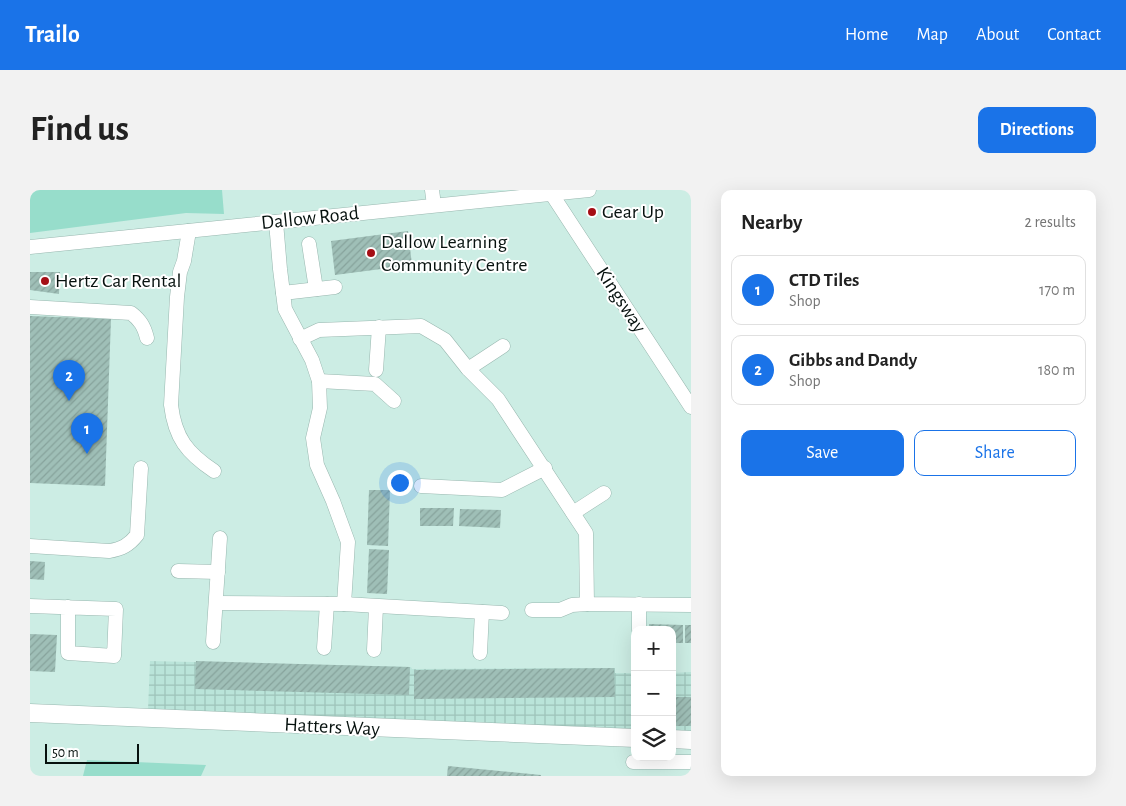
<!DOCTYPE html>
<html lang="en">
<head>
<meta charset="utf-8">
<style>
	body { margin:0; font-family:"Alegreya Sans",sans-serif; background:#f2f2f2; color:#222 }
	.controls { position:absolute; right:15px; bottom:15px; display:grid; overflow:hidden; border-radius:10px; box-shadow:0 5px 20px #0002 }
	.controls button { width:45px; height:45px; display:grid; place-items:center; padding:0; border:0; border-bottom:1px solid #e0e0e0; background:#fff; color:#222; font:25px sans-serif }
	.scale { position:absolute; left:15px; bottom:12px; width:94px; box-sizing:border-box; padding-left:5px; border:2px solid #06110e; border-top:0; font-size:14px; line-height:18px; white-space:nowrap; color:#06110e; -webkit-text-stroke:4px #fff; paint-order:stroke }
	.you { position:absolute; left:369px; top:292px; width:18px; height:18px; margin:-12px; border:4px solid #fff; border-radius:50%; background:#1a73e8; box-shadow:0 0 0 8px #1a73e833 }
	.badge { display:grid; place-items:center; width:32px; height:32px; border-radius:50%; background:#1a73e8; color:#fff; font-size:16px; font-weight:700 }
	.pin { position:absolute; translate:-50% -41px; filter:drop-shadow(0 1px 2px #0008) }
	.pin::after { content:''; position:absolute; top:26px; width:18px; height:15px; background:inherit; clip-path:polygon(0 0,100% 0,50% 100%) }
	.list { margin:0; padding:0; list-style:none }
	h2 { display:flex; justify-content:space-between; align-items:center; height:65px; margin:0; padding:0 20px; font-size:21px }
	h2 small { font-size:16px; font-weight:400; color:#767676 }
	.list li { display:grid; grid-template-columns:32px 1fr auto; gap:15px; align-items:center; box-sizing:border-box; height:70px; margin:0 10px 10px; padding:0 10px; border:1px solid #e0e0e0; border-radius:10px }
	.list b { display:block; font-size:19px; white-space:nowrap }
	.list p { margin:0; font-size:16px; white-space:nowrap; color:#767676 }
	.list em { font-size:16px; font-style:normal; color:#767676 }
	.actions { display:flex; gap:10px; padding:15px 20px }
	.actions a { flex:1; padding:11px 0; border:1px solid #1a73e8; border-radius:10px; text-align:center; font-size:18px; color:#1a73e8 }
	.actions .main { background:#1a73e8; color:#fff }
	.icon { flex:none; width:28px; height:28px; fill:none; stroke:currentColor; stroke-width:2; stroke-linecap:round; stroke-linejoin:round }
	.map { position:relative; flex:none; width:661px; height:586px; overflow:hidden; border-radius:10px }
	header { display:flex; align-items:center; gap:30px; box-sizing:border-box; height:70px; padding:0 25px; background:#1a73e8; color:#fff }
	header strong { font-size:24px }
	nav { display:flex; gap:28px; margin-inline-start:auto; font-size:18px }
	.intro { display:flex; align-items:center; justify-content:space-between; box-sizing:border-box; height:120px; padding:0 30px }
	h1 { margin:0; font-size:35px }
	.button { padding:12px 22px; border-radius:10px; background:#1a73e8; color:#fff; font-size:18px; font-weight:700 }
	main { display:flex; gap:30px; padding:0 30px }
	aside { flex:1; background:#fff; border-radius:10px; box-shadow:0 5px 20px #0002 }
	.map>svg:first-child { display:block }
	.industrial { fill:url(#industrial-grid) }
	.park { fill:#97ddcb }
	.building { fill:url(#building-hatch) }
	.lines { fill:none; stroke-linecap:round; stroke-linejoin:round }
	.minor-casing { stroke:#98b7af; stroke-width:15 }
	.major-casing { stroke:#98b7af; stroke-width:19 }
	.minor { stroke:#fff; stroke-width:14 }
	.major { stroke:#fff; stroke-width:18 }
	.poi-dot { fill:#a50e15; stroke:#fff; stroke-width:2 }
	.labels { text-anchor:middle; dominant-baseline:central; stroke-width:4; stroke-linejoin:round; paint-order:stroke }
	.poi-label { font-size:20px; fill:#06110e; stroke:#fff; text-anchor:start }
	.street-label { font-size:20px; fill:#06110e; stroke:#fff }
</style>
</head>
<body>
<header>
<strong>Trailo</strong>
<nav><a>Home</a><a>Map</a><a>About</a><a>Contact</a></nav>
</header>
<div class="intro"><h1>Find us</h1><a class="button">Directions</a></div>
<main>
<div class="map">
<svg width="661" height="586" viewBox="0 0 661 586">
	<defs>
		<pattern id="industrial-grid" width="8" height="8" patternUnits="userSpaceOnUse" patternTransform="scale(1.25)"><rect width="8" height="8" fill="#bae4d9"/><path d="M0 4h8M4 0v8" fill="none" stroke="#9ec3b9"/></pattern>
		<pattern id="building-hatch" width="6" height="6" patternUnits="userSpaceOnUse" patternTransform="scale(1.25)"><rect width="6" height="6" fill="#9fbfb7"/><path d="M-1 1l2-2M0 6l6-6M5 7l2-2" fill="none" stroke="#87a39c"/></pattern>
	</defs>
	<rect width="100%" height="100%" fill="#ccede4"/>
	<g class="industrial">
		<path d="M120,471L381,477L382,479L585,478V483H605V543L118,520Z"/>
		<path d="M661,482V543H642V483Z"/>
	</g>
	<g class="park">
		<path d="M0,0H192L194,24L156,23L0,43Z"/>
		<path d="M57,570L176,575L171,586H53Z"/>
	</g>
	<g class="building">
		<path d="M378,41L382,75L305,85L301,51Z"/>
		<path d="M0,82H30L29,104L0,100Z"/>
		<path d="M0,126L81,129L75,296L0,293Z"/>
		<path d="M339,300H360L358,356L337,355Z"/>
		<path d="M390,318H424L423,336H390Z"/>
		<path d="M430,319L471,320L470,338L429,336Z"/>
		<path d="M339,359L359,360L357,404L337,403Z"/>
		<path d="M0,371L15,372L14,390L0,389Z"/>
		<path d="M619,434L653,435V453H642V440H619Z"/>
		<rect x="655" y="435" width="6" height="18"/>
		<path d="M0,444L27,445L25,482L0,481Z"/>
		<path d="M166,471L380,477L379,505L165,499Z"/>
		<path d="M584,478L585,507L384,509V480Z"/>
		<rect x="642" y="507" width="19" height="29"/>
		<path d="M418,576L511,585V586H417Z"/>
	</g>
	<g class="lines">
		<defs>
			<g id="minor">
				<path d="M402,0L404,15"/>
				<path d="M521,3L661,217"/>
				<path d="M159,41L154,71L150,82L147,107L141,215C145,248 157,263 184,281"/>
				<path d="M279,54L286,99"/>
				<path d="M0,57L559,0"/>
				<path d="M253,103L305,97"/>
				<path d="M0,117L101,123C110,130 114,136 117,148"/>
				<path d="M270,149L289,140L391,136L415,150L438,179L468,209L556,343L557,414L661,415"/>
				<path d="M438,179L473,156"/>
				<path d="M346,180L349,137"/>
				<path d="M289,191L345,194L364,211"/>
				<path d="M391,296L472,300L515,278"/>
				<path d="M543,323L574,303"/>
				<path d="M0,356L79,361C92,359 99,355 107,345L111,278"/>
				<path d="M148,381L188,382"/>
				<path d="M186,413L314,414L318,352L303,311L287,275L283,248L290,218L289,191L282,170L255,119L250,79L246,32"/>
				<path d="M314,414L472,423"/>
				<path d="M0,416L86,419L84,466L38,463V417"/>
				<path d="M502,420H530L542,415L557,414"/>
				<path d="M609,440V414"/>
				<path d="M183,452L190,348"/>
				<path d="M294,458L297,414"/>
				<path d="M344,460L346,417"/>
				<path d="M450,463L452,422"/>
				<path d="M603,572H661"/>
			</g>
			<g id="major">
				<path d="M0,523L605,548"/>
				<path d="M642,549L661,550"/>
			</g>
		</defs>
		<use href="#minor" class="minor-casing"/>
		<use href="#major" class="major-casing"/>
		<use href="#minor" class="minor"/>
		<use href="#major" class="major"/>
	</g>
	<g class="poi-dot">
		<circle cx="562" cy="22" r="5"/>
		<circle cx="341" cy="63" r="5"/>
		<circle cx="15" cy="91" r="5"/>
	</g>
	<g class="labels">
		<g class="poi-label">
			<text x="572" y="22">Gear Up</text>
			<text x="351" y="52">Dallow Learning<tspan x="351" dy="23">Community Centre</tspan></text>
			<text x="25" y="91">Hertz Car Rental</text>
		</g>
		<g class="street-label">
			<text transform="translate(280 28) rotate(-6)">Dallow Road</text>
			<text transform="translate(591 110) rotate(57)">Kingsway</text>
			<text transform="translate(302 537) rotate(3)">Hatters Way</text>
		</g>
	</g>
</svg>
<div class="controls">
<button>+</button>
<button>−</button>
<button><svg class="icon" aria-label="layers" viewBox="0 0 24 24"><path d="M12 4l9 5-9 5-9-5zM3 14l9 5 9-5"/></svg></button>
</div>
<div class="scale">50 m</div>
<div class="you"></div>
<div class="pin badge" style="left:57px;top:264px">1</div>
<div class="pin badge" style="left:39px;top:211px">2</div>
</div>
<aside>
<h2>Nearby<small>2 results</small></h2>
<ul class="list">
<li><span class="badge">1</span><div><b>CTD Tiles</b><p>Shop</p></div><em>170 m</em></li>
<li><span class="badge">2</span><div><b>Gibbs and Dandy</b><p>Shop</p></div><em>180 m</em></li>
</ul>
<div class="actions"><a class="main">Save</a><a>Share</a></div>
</aside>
</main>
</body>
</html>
